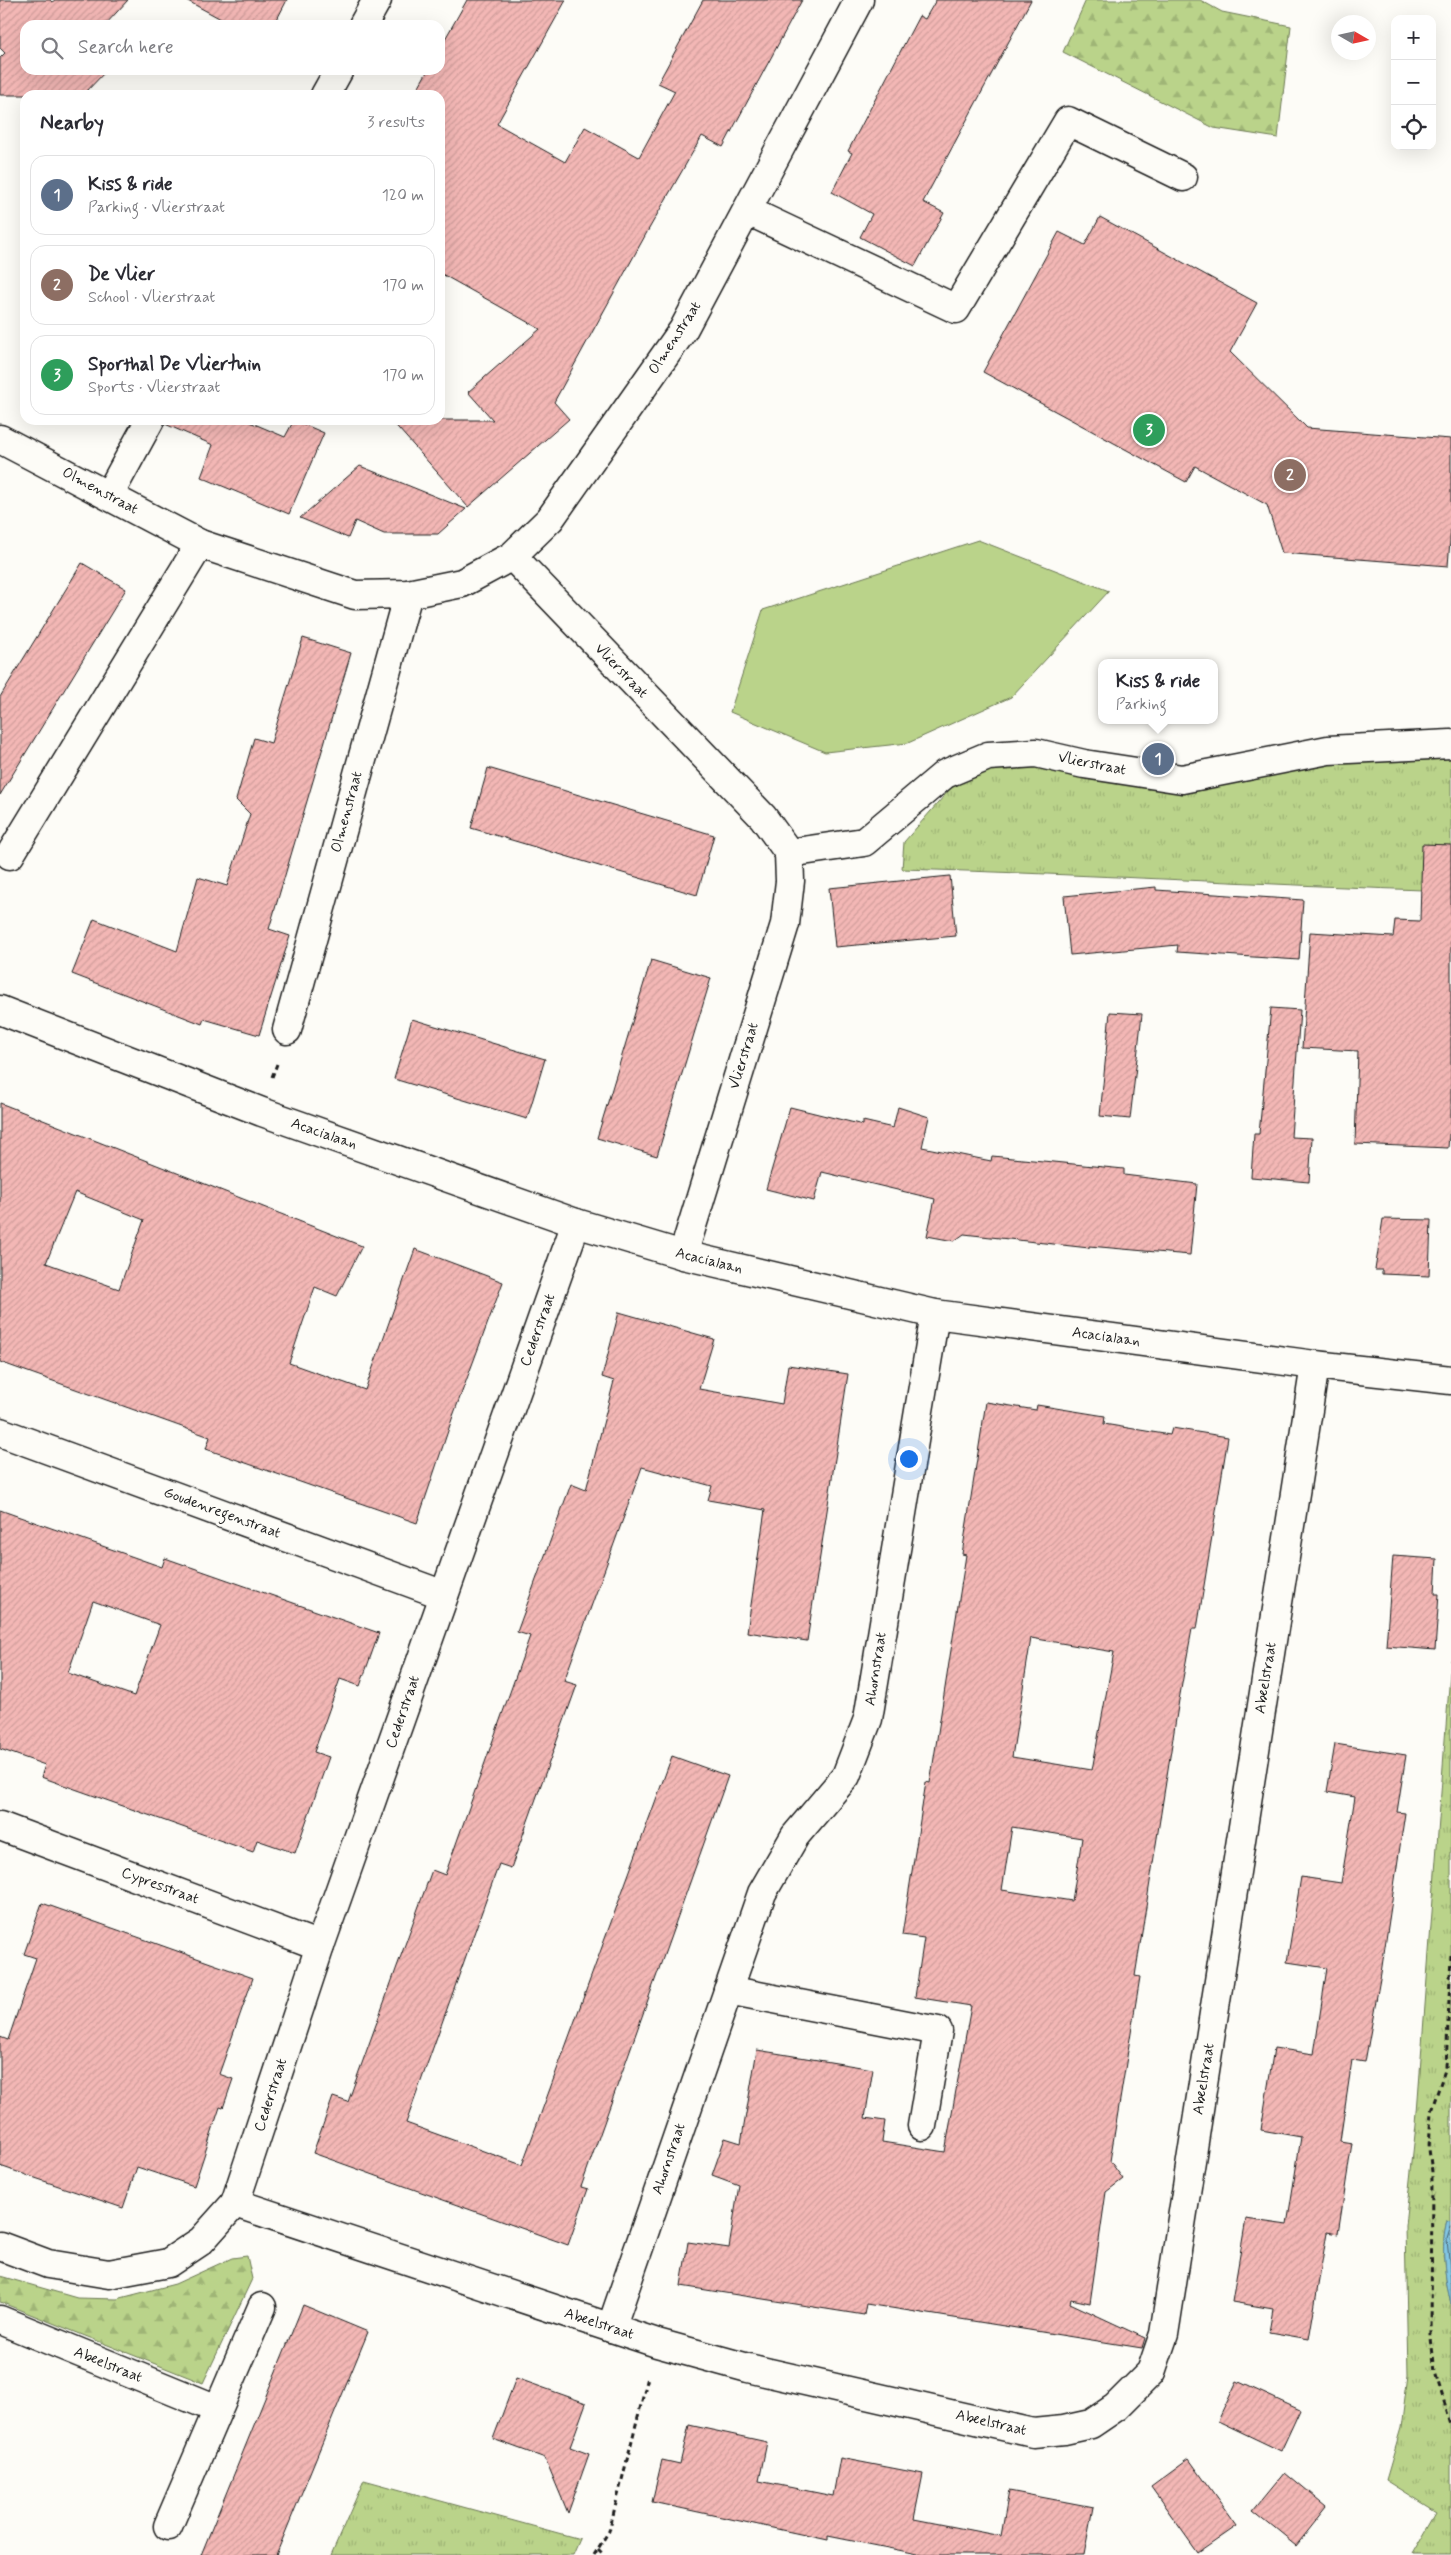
<!DOCTYPE html>
<html lang="en">
<head>
<meta charset="utf-8">
<style>
	body { margin:0; font-family:Mynerve,sans-serif; background:#f2f2f3; color:#2b2b33 }
	.controls { position:absolute; right:15px; top:15px; display:grid; overflow:hidden; border-radius:10px; box-shadow:0 5px 20px #0002 }
	.controls button { width:45px; height:45px; display:grid; place-items:center; padding:0; border:0; border-bottom:1px solid #e1e1e2; background:#fff; color:#2b2b33; font:25px sans-serif }
	.compass { position:absolute; left:1331px; top:15px; width:45px; height:45px; border-radius:50%; background:#fff; box-shadow:0 5px 20px #0002; rotate:99deg }
	.you { position:absolute; left:908px; top:1458px; width:18px; height:18px; margin:-12px; border:4px solid #fff; border-radius:50%; background:#1a73e8; box-shadow:0 0 0 8px #1a73e833 }
	.badge { display:grid; place-items:center; width:32px; height:32px; border-radius:50%; background:#ea580c; color:#fff; font-size:16px; font-weight:700 }
	.pin { position:absolute; translate:-50% -50%; border:2px solid #fff; box-shadow:0 1px 5px #0006 }
	.popup { position:absolute; left:1098px; top:659px; width:120px; height:65px; box-sizing:border-box; display:grid; place-content:center; border-radius:10px; background:#fff; filter:drop-shadow(0 1px 4px #0005); font-size:16px; white-space:nowrap; color:#7c7c81 }
	.popup b { font-size:19px; color:#2b2b33 }
	.popup::after { content:''; position:absolute; left:50%; top:100%; margin-left:-10px; border:10px solid transparent; border-top-color:#fff }
	.list { margin:0; padding:0; list-style:none }
	h2 { display:flex; justify-content:space-between; align-items:center; height:65px; margin:0; padding:0 20px; font-size:21px }
	h2 small { font-size:16px; font-weight:400; color:#7c7c81 }
	.list li { display:grid; grid-template-columns:32px 1fr auto; gap:15px; align-items:center; box-sizing:border-box; height:80px; margin:0 10px 10px; padding:0 10px; border:1px solid #e1e1e2; border-radius:15px }
	.list b { display:block; font-size:19px; white-space:nowrap }
	.list p { margin:0; font-size:16px; white-space:nowrap; color:#7c7c81 }
	.list em { font-size:16px; font-style:normal; color:#7c7c81 }
	.icon { flex:none; width:28px; height:28px; fill:none; stroke:currentColor; stroke-width:2; stroke-linecap:round; stroke-linejoin:round }
	.map { position:relative; flex:none; width:1451px; height:2555px; overflow:hidden }
	.search { position:absolute; background:#fff; box-shadow:0 5px 20px #0002; left:20px; top:20px; width:425px; height:55px; display:flex; align-items:center; gap:12px; box-sizing:border-box; padding:0 18px; border-radius:15px; color:#7c7c81; font-size:19px }
	.panel { position:absolute; background:#fff; box-shadow:0 5px 20px #0002; left:20px; top:90px; width:425px; height:335px; border-radius:15px }
	.map>svg:first-child { display:block }
	.grass { fill:url(#grass-tufts); stroke:#6b7853 }
	.forest { fill:url(#forest-firs); stroke:#6b7853 }
	.park { fill:#bad38a; stroke:#6b7853 }
	.water { fill:url(#water-ripples); stroke:#598293 }
	.lines { fill:none; stroke-linecap:round; stroke-linejoin:round }
	.shore { stroke:#45606c; stroke-width:1 }
	.building { fill:url(#building-hatch); stroke:#1c1c1c; fill-rule:evenodd }
	.minor-casing { stroke:#1c1c1c; stroke-width:31 }
	.path { stroke:#1c1c1c; stroke-width:3; stroke-dasharray:5 4; stroke-linecap:butt }
	.minor { stroke:#fdfcf7; stroke-width:28 }
	.labels { text-anchor:middle; dominant-baseline:central; stroke-width:5; stroke-linejoin:round; paint-order:stroke }
	.street-label { font-size:15px; fill:#1c1c1c; stroke:#fdfcf7 }
</style>
</head>
<body>
<div class="map">
<svg width="1451" height="2555" viewBox="0 0 1451 2555">
	<defs>
		<pattern id="grass-tufts" width="24" height="20" patternUnits="userSpaceOnUse" patternTransform="scale(1.25)"><rect width="24" height="20" fill="#bad38a"/><path d="M3 7l-1-3M5 7V3M7 7l1-3M15 17l-1-3M17 17v-4M19 17l1-3" fill="none" stroke="#9fb576"/></pattern>
		<pattern id="forest-firs" width="22" height="20" patternUnits="userSpaceOnUse" patternTransform="scale(1.25)"><rect width="22" height="20" fill="#bad38a"/><path d="M5 1l3.5 6h-7zM16 11l3.5 6h-7z" fill="#9fb576"/></pattern>
		<pattern id="water-ripples" width="26" height="14" patternUnits="userSpaceOnUse" patternTransform="scale(1.25)"><rect width="26" height="14" fill="#82c6e3"/><path d="M2 4q2-2 4 0t4 0M15 11q2-2 4 0t4 0" fill="none" stroke="#70aac2"/></pattern>
		<pattern id="building-hatch" width="6" height="6" patternUnits="userSpaceOnUse" patternTransform="scale(1.25)"><rect width="6" height="6" fill="#f3b7b5"/><path d="M-1 1l2-2M0 6l6-6M5 7l2-2" fill="none" stroke="#d09d9b"/></pattern>
	</defs>
	<rect width="100%" height="100%" fill="#fdfcf7"/>
	<filter id="ink" filterUnits="userSpaceOnUse"><feTurbulence type="fractalNoise" baseFrequency=".02" numOctaves="2"/><feDisplacementMap in="SourceGraphic" scale="10" xChannelSelector="R" yChannelSelector="G"/><feConvolveMatrix kernelMatrix="1 2 1 2 8 2 1 2 1" color-interpolation-filters="sRGB"/></filter>
	<g filter="url(#ink)">
		<g class="grass">
			<path d="M1451,755V891C1268,885 1085,874 902,869L904,842L951,788L997,766L1035,762L1180,789L1230,784L1339,761Z"/>
			<path d="M1451,1660V2221L1447,2220C1440,2248 1445,2276 1451,2304V2555H1412L1437,2512L1386,2480L1401,2429L1408,2375L1405,2226L1416,2125Z"/>
			<path d="M364,2480L580,2539L573,2555H331Z"/>
		</g>
		<g class="forest">
			<path d="M1086,0H1200L1222,12L1291,26L1278,138L1214,128L1063,52Z"/>
			<path d="M247,2256L252,2279L203,2383L0,2302V2276L77,2298L117,2299L175,2284L232,2258Z"/>
		</g>
		<path class="park" d="M978,540L1109,591L1011,697L908,743L825,752L730,712L763,610Z"/>
		<path class="water" d="M1447,2220L1451,2221V2304C1445,2276 1440,2248 1447,2220Z"/>
		<g class="lines">
			<path class="shore" d="M1451,2226L1447,2239L1451,2281"/>
		</g>
		<g class="building">
			<path d="M0,0H50L52,2L55,0H128L105,25H25V70H107L83,95H0V58L5,53L0,48Z"/>
			<path d="M186,0H287L274,25H232Z"/>
			<path d="M467,0H566L497,124L565,162L585,127L639,157L675,91L658,83L703,0H802L723,147L702,136L646,234L554,402L569,419L468,507L391,420H493L468,392L540,329L440,273V95H414L428,70H440V48Z"/>
			<path d="M936,0H1031L923,202L944,213L915,266L860,237L872,214L832,192L852,153L848,151L919,16L925,19Z"/>
			<path d="M1100,217L1257,303L1230,352L1307,428L1451,439V527L1448,566L1282,553L1267,505L1195,466L1186,482L983,372L1059,232L1085,245Z"/>
			<path d="M166,420H245L285,437L294,420L324,433L289,514L201,477L213,445L165,424Z"/>
			<path d="M360,466L466,509L438,534H384L355,521L348,538L300,518Z"/>
			<path d="M82,563L126,589L0,795V697Z"/>
			<path d="M303,638L351,653L269,929L290,936L259,1035L204,1019L202,1024L72,974L94,919L177,951L198,877L227,886L250,814L236,800L254,738L271,743Z"/>
			<path d="M488,768L714,835L697,895L471,828Z"/>
			<path d="M1422,844L1451,845V1134H1449L1448,1148L1355,1144L1358,1051L1302,1048L1310,932L1393,937L1395,920L1420,921Z"/>
			<path d="M950,876L956,936L835,947L829,888Z"/>
			<path d="M1156,887V890L1303,900L1299,960L1177,952L1178,945L1070,955L1064,896Z"/>
			<path d="M651,960L711,978L657,1156L597,1138Z"/>
			<path d="M1271,1008L1300,1010L1291,1137L1312,1138L1309,1182L1251,1177L1254,1134H1259Z"/>
			<path d="M1110,1012L1142,1014L1130,1119L1100,1116Z"/>
			<path d="M412,1019L545,1059L527,1119L394,1079Z"/>
			<path d="M0,1103L362,1246L337,1296L315,1287L289,1363L365,1390L415,1249L503,1282L453,1416L417,1523L206,1449L210,1437L0,1362ZM75,1192L144,1220L119,1289L46,1263Z"/>
			<path d="M790,1107L863,1125V1121L893,1128L898,1107L929,1117L922,1147L991,1161L992,1156L1124,1169V1175L1197,1184L1190,1255L1089,1246V1248L964,1234L954,1241L927,1236L935,1199L822,1172L814,1201L766,1189Z"/>
			<path d="M1383,1219L1431,1220L1429,1276L1382,1274V1270H1375Z"/>
			<path d="M619,1312L714,1339L699,1389L782,1404L788,1365L848,1374L807,1641L747,1632L765,1510L708,1500L712,1486L642,1467L564,1681L577,1685L511,1868L499,1864L406,2123L522,2165L672,1756L728,1776L581,2187L588,2189L568,2245L313,2153L333,2097L348,2102L432,1870L445,1875L530,1636L517,1632L571,1484L586,1490L614,1381L602,1377Z"/>
			<path d="M986,1402L1036,1410L1037,1405L1105,1416L1104,1424L1170,1435L1172,1428L1228,1437L1197,1629H1192L1179,1700L1135,1976L1140,1977L1110,2161L1123,2179L1106,2192L1090,2303L1071,2299L1070,2303L1145,2338L1142,2348L866,2304L864,2315L681,2286L688,2242L729,2248L739,2185L712,2175L725,2138L741,2143L757,2050L873,2069L865,2118L885,2121L882,2142L945,2152L971,2006L915,1997L924,1938L902,1935L926,1782L930,1783L966,1555L962,1554ZM1031,1638L1114,1652L1092,1770L1012,1757ZM1012,1827L1082,1838L1072,1901L1002,1890Z"/>
			<path d="M0,1510L162,1567L165,1558L379,1633L360,1686L340,1679L314,1752L329,1757L295,1853L257,1840L253,1852L41,1777L45,1765L0,1749ZM93,1601L160,1625L134,1696L68,1673Z"/>
			<path d="M1393,1556L1437,1559L1435,1594H1439L1435,1650L1386,1646Z"/>
			<path d="M1335,1744L1406,1755L1397,1812L1405,1813L1381,1973L1365,2062L1352,2060L1340,2141L1352,2143L1338,2234L1327,2232L1309,2339L1269,2332L1273,2309L1232,2302L1246,2219L1287,2225L1301,2137L1261,2130L1274,2048L1314,2054L1327,1968L1287,1962L1301,1877L1341,1883L1355,1797L1327,1792Z"/>
			<path d="M42,1903L253,1978L219,2074L233,2079L223,2108L220,2107L194,2186L137,2167L123,2208L0,2166V2037L8,2040L36,1958L24,1954Z"/>
			<path d="M303,2305L368,2332L276,2555H201Z"/>
			<path d="M516,2378L586,2403L570,2447L589,2454L568,2513L545,2458L493,2439Z"/>
			<path d="M1237,2381L1300,2410L1281,2451L1218,2421Z"/>
			<path d="M689,2425L767,2442L759,2481L833,2496L840,2458L923,2474L914,2519L1001,2536L1009,2491L1093,2507L1084,2555H923L828,2536V2540L652,2502L662,2460L680,2464Z"/>
			<path d="M1189,2459L1237,2526L1198,2553L1151,2487Z"/>
			<path d="M1285,2472L1327,2507L1296,2546L1253,2511Z"/>
		</g>
		<g class="lines">
			<defs>
				<g id="minor">
					<path d="M363,25L377,0"/>
					<path d="M325,95L339,70"/>
					<path d="M748,211L956,309L1068,121L1183,177"/>
					<path d="M0,439L200,544L355,595L408,594L462,583L512,556L550,519L683,330L859,0"/>
					<path d="M109,495L150,420"/>
					<path d="M512,556L763,817L789,853L790,881L785,924L683,1255"/>
					<path d="M789,853L864,842L945,774L988,756L1036,753L1084,764L1182,779L1328,750L1451,744"/>
					<path d="M10,855L200,544"/>
					<path d="M0,1010L262,1112L576,1223L683,1255L935,1314L1315,1365L1451,1380"/>
					<path d="M287,1030L408,594"/>
					<path d="M0,1432L444,1595"/>
					<path d="M0,1826L320,1946"/>
					<path d="M728,1990L938,2031L922,2126"/>
					<path d="M235,2203L320,1946L576,1223"/>
					<path d="M0,2246L48,2264L109,2274L168,2263L201,2241L235,2203L657,2343L748,2368L1033,2433L1064,2430L1091,2424L1116,2407L1151,2372L1164,2334L1315,1365"/>
					<path d="M0,2320L217,2409"/>
					<path d="M611,2328L762,1893L795,1836L846,1776L868,1719L935,1314"/>
					<path d="M168,2526L262,2307"/>
				</g>
			</defs>
			<use href="#minor" class="minor-casing"/>
			<g class="path">
				<path d="M272,1077L277,1064"/>
				<path d="M1451,1955L1446,2067L1431,2111L1429,2149L1432,2173L1431,2338L1435,2372L1451,2424"/>
				<path d="M598,2549L604,2555"/>
				<path d="M594,2555L609,2531L648,2377"/>
			</g>
			<use href="#minor" class="minor"/>
		</g>
	</g>
	<g class="labels">
		<g class="street-label">
			<text transform="translate(675 338) rotate(-57)">Olmenstraat</text>
			<text transform="translate(100 491) rotate(28)">Olmenstraat</text>
			<text transform="translate(621 671) rotate(46)">Vlierstraat</text>
			<text transform="translate(1092 764) rotate(11)">Vlierstraat</text>
			<text transform="translate(347 812) rotate(-75)">Olmenstraat</text>
			<text transform="translate(744 1056) rotate(-73)">Vlierstraat</text>
			<text transform="translate(324 1134) rotate(19)">Acacialaan</text>
			<text transform="translate(709 1261) rotate(14)">Acacialaan</text>
			<text transform="translate(538 1330) rotate(-70)">Cederstraat</text>
			<text transform="translate(1106 1337) rotate(8)">Acacialaan</text>
			<text transform="translate(222 1513) rotate(20)">Goudenregenstraat</text>
			<text transform="translate(876 1669) rotate(-81)">Ahornstraat</text>
			<text transform="translate(1266 1678) rotate(-81)">Abeelstraat</text>
			<text transform="translate(403 1712) rotate(-71)">Cederstraat</text>
			<text transform="translate(160 1886) rotate(20)">Cypresstraat</text>
			<text transform="translate(1204 2079) rotate(-81)">Abeelstraat</text>
			<text transform="translate(271 2095) rotate(-72)">Cederstraat</text>
			<text transform="translate(669 2159) rotate(-71)">Ahornstraat</text>
			<text transform="translate(599 2324) rotate(18)">Abeelstraat</text>
			<text transform="translate(108 2365) rotate(22)">Abeelstraat</text>
			<text transform="translate(991 2423) rotate(13)">Abeelstraat</text>
		</g>
	</g>
</svg>
<div class="controls">
<button>+</button>
<button>−</button>
<button><svg class="icon" aria-label="locate" viewBox="0 0 24 24"><circle cx="12" cy="12" r="6"/><path d="M12 2v4M12 18v4M2 12h4M18 12h4"/></svg></button>
</div>
<svg class="compass" viewBox="-18 -18 36 36"><path d="M0-13l5 13h-10z" fill="#e53935"/><path d="M0 13l5-13h-10z" fill="#7c7c81"/></svg>
<div class="you"></div>
<div class="pin badge" style="left:1158px;top:759px;background:#5c6f8a">1</div>
<div class="popup"><b>Kiss &amp; ride</b>Parking</div>
<div class="pin badge" style="left:1290px;top:475px;background:#8d6e63">2</div>
<div class="pin badge" style="left:1149px;top:430px;background:#2e9e5b">3</div>
<div class="search"><svg class="icon" aria-label="search" viewBox="0 0 24 24"><circle cx="10" cy="10" r="6"/><path d="M15 15l6 6"/></svg>Search here</div>
<section class="panel">
<h2>Nearby<small>3 results</small></h2>
<ul class="list">
<li><span class="badge" style="background:#5c6f8a">1</span><div><b>Kiss &amp; ride</b><p>Parking · Vlierstraat</p></div><em>120 m</em></li>
<li><span class="badge" style="background:#8d6e63">2</span><div><b>De Vlier</b><p>School · Vlierstraat</p></div><em>170 m</em></li>
<li><span class="badge" style="background:#2e9e5b">3</span><div><b>Sporthal De Vliertuin</b><p>Sports · Vlierstraat</p></div><em>170 m</em></li>
</ul>
</section>
</div>
</body>
</html>
